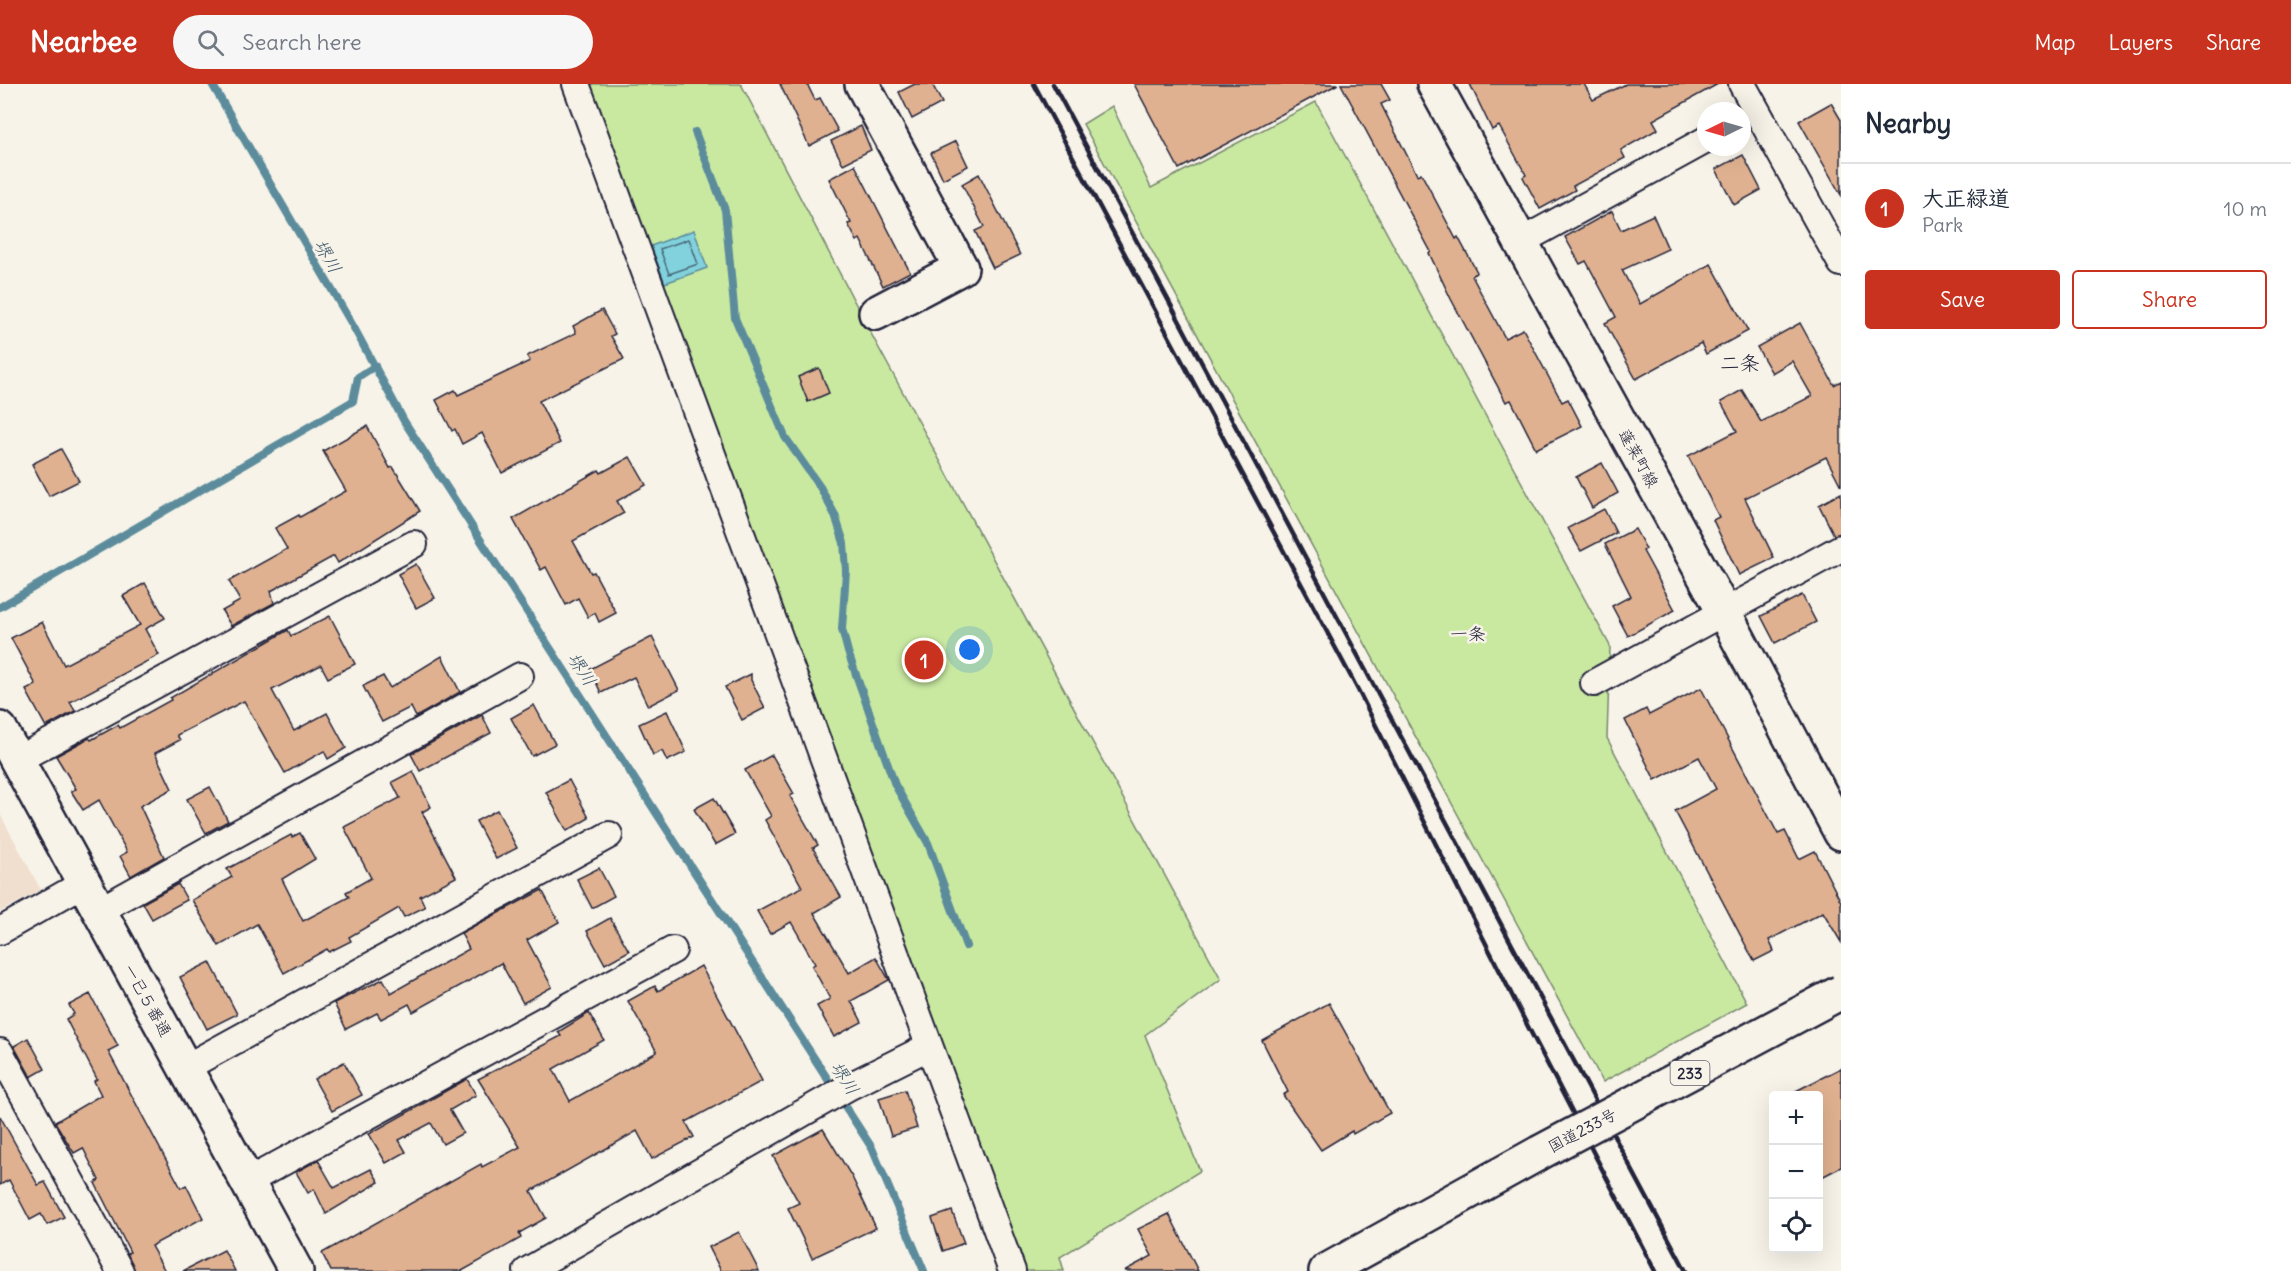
<!DOCTYPE html>
<html lang="en">
<head>
<meta charset="utf-8">
<style>
	body { margin:0; font-family:Delius,"Klee One",sans-serif; background:#f6f6f7; color:#1f2937 }
	.controls { position:absolute; right:18px; bottom:18px; display:grid; overflow:hidden; border-radius:6px; box-shadow:0 6px 24px #0002 }
	.controls button { width:54px; height:54px; display:grid; place-items:center; padding:0; border:0; border-bottom:2px solid #e0e1e3; background:#fff; color:#1f2937; font:30px sans-serif }
	.compass { position:absolute; left:1697px; top:18px; width:54px; height:54px; border-radius:50%; background:#fff; box-shadow:0 6px 24px #0002; rotate:265deg }
	.you { position:absolute; left:970px; top:566px; width:21px; height:21px; margin:-15px; border:4px solid #fff; border-radius:50%; background:#1a73e8; box-shadow:0 0 0 9px #1a73e833 }
	.badge { display:grid; place-items:center; width:39px; height:39px; border-radius:50%; background:#c8321e; color:#fff; font-size:20px; font-weight:700 }
	.pin { position:absolute; translate:-50% -50%; border:3px solid #fff; box-shadow:0 2px 6px #0006 }
	.list { margin:0; padding:0; list-style:none }
	h2 { display:flex; justify-content:space-between; align-items:center; height:78px; margin:0; padding:0 24px; font-size:26px }
	h2 small { font-size:20px; font-weight:400; color:#747a83 }
	.list li { display:grid; grid-template-columns:39px 1fr auto; gap:18px; align-items:center; box-sizing:border-box; height:90px; padding:0 24px; border-top:2px solid #e0e1e3 }
	.list b { display:block; font-size:22px; white-space:nowrap }
	.list p { margin:0; font-size:20px; white-space:nowrap; color:#747a83 }
	.list em { font-size:20px; font-style:normal; color:#747a83 }
	.actions { display:flex; gap:12px; padding:18px 24px }
	.actions a { flex:1; padding:14px 0; border:2px solid #c8321e; border-radius:6px; text-align:center; font-size:21px; color:#c8321e }
	.actions .main { background:#c8321e; color:#fff }
	.icon { flex:none; width:33px; height:33px; fill:none; stroke:currentColor; stroke-width:2; stroke-linecap:round; stroke-linejoin:round }
	.map { position:relative; flex:none; width:1841px; height:1187px; overflow:hidden }
	header { display:flex; align-items:center; gap:36px; box-sizing:border-box; height:84px; padding:0 30px; background:#c8321e; color:#fff }
	header strong { font-size:28px }
	nav { display:flex; gap:33px; margin-inline-start:auto; font-size:21px }
	.search { width:420px; height:54px; background:#f6f6f7; display:flex; align-items:center; gap:15px; box-sizing:border-box; padding:0 21px; border-radius:33px; color:#747a83; font-size:22px }
	main { display:flex }
	aside { flex:1; background:#fff }
	.map>svg:first-child { display:block }
	.built { fill:#f0dfce }
	.green { fill:#c9e9a1; stroke:#76866e; stroke-width:1.5 }
	.water { fill:#81d2dc; stroke:#5b8c9c; stroke-width:1.5 }
	.lines { fill:none; stroke-linecap:round; stroke-linejoin:round }
	.shore { stroke:#48687b; stroke-width:1.5 }
	.stream { stroke:#5b8c9c; stroke-width:8 }
	.building { fill:#dfb190; stroke:#22223b; stroke-width:1.5 }
	.street-casing { stroke:#22223b; stroke-width:30 }
	.secondary-casing { stroke:#22223b; stroke-width:38 }
	.highway-casing { stroke:#22223b; stroke-width:38 }
	.street { stroke:#f7f3e8; stroke-width:26 }
	.secondary { stroke:#f7f3e8; stroke-width:33 }
	.highway { stroke:#f7f3e8; stroke-width:33 }
	.rail { stroke:#22223b; stroke-width:4.5 }
	.highway-bridge-casing { stroke:#22223b; stroke-width:38; stroke-linecap:butt }
	.highway-bridge { stroke:#f7f3e8; stroke-width:33 }
	.labels { text-anchor:middle; dominant-baseline:central; stroke-width:5; stroke-linejoin:round; paint-order:stroke }
	.shield { fill:#f7f3e8; stroke:#62616f; stroke-width:1.5 }
	.shield-label { font-size:15px; font-weight:bold; fill:#22223b }
	.street-label { font-size:16px; fill:#22223b; stroke:#f7f3e8 }
	.water-label { font-size:18px; font-style:italic; fill:#3e576b; stroke:#f7f3e8 }
	.neighbourhood-label { font-size:18px; fill:#22223b; stroke:#f7f3e8 }
	.quarter-label { font-size:20px; fill:#22223b; stroke:#f7f3e8 }
</style>
</head>
<body>
<header>
<strong>Nearbee</strong>
<div class="search"><svg class="icon" aria-label="search" viewBox="0 0 24 24"><circle cx="10" cy="10" r="6"/><path d="M15 15l6 6"/></svg>Search here</div>
<nav><a>Map</a><a>Layers</a><a>Share</a></nav>
</header>
<main>
<div class="map">
<svg width="1841" height="1187" viewBox="0 0 1841 1187">
	<rect width="100%" height="100%" fill="#f7f3e8"/>
	<filter id="ink" filterUnits="userSpaceOnUse"><feTurbulence type="fractalNoise" baseFrequency=".0167" numOctaves="2"/><feDisplacementMap in="SourceGraphic" scale="12" xChannelSelector="R" yChannelSelector="G"/><feConvolveMatrix kernelMatrix="1 2 1 2 8 2 1 2 1" color-interpolation-filters="sRGB"/></filter>
	<g filter="url(#ink)">
		<path class="built" d="M0,730L41,806L0,828Z"/>
		<g class="green">
			<path d="M589,0H741L875,257L1221,895L1145,951L1200,1087L1060,1173L1064,1187H1021Z"/>
			<path d="M1316,18L1610,562L1607,654L1747,919L1603,998L1083,40L1112,22L1151,104Z"/>
		</g>
		<path class="water" d="M694,146L707,184L665,199L651,162Z"/>
		<g class="lines">
			<path class="shore" d="M689,155L698,180L669,190L660,165Z"/>
			<g class="stream">
				<path d="M212,0L353,242L404,337L872,1064L924,1187"/>
				<path d="M695,48L725,126L735,234L785,353L820,403L835,431L844,459L846,487L842,545L848,568L895,701L928,759L966,862"/>
				<path d="M0,523L353,317L358,293L375,282"/>
			</g>
		</g>
		<g class="building">
			<path d="M780,0H807L815,16L820,14L838,47L809,62Z"/>
			<path d="M915,0H932L942,19L912,35L899,8Z"/>
			<path d="M1134,0H1338L1179,85Z"/>
			<path d="M1341,0H1381L1390,16L1381,20L1417,91L1421,89L1456,155L1458,153L1477,188L1472,192L1505,254L1523,245L1562,318L1568,315L1582,342L1536,365L1511,316L1506,318L1451,215L1429,169L1431,168Z"/>
			<path d="M1470,0H1584L1593,16L1626,0H1718L1653,36L1658,45L1621,66L1625,74L1573,102L1575,106L1540,125L1523,93L1526,91L1499,42L1492,46Z"/>
			<path d="M1831,19L1841,36V111L1799,37Z"/>
			<path d="M861,42L871,66L843,80L831,57Z"/>
			<path d="M956,57L968,82L943,95L931,69Z"/>
			<path d="M1743,71L1761,106L1734,121L1716,85Z"/>
			<path d="M855,81L910,188L883,202L860,155L857,157L848,140L851,139L829,95Z"/>
			<path d="M979,90L1020,171L993,184L975,147L984,143L962,100Z"/>
			<path d="M1612,127L1621,146L1653,131L1668,165L1622,186L1640,220L1711,180L1748,247L1706,270L1701,259L1636,295L1605,239L1616,233L1586,177L1580,180L1565,153Z"/>
			<path d="M602,226L615,250L611,252L624,275L539,317L560,359L502,389L482,349L462,360L455,345L452,347L436,316L455,306L458,311L530,277L527,272L576,249L573,242Z"/>
			<path d="M1800,239L1834,301L1841,297V402L1826,373L1745,414L1774,474L1739,491L1713,436L1719,433L1688,372L1737,347L1721,318L1742,306L1761,338L1812,312L1792,277L1772,289L1757,263Z"/>
			<path d="M819,284L829,309L808,318L798,293Z"/>
			<path d="M367,342L390,384L393,383L420,427L338,479L334,472L271,507L274,519L231,542L222,527L240,517L229,497L287,465L275,444L299,431L300,433L346,407L323,367Z"/>
			<path d="M61,365L79,397L49,412L32,380Z"/>
			<path d="M630,373L646,401L617,417L624,429L573,457L591,489L594,488L616,529L599,538L595,529L588,533L578,514L566,521L546,483L541,486L513,435L599,386L601,389Z"/>
			<path d="M1602,379L1618,409L1592,424L1576,393Z"/>
			<path d="M1841,409V449L1834,451L1819,421Z"/>
			<path d="M1604,425L1616,449L1581,467L1568,444Z"/>
			<path d="M1635,445L1646,465L1643,467L1675,526L1628,552L1612,522L1631,512L1605,460Z"/>
			<path d="M416,480L435,514L416,524L398,490Z"/>
			<path d="M145,499L165,534L145,545L159,571L70,618L75,627L46,643L26,606L36,601L11,554L42,538L64,581L140,541L123,512Z"/>
			<path d="M1802,511L1816,538L1775,559L1761,532Z"/>
			<path d="M330,532L355,580L328,594L321,581L272,606L294,647L327,629L346,664L328,675L324,667L285,689L244,617L177,651L180,656L155,669L172,705L140,722L164,773L131,792L120,772L127,768L99,716L83,726L71,707L76,705L56,672L89,654L91,656L118,641L120,644L171,616L170,614L288,546L291,552Z"/>
			<path d="M652,553L679,606L648,622L634,593L601,609L590,585Z"/>
			<path d="M442,572L460,608L416,633L411,623L382,638L363,602L383,592L390,604Z"/>
			<path d="M751,590V596L765,624L742,636L725,603Z"/>
			<path d="M1701,604L1778,750L1785,747L1799,775L1815,767L1841,818V858L1823,828L1769,856L1774,867L1754,877L1675,727L1716,705L1699,673L1655,696L1625,636L1646,625L1649,631Z"/>
			<path d="M534,621L555,660L532,672L511,634Z"/>
			<path d="M667,627L686,668L667,677L662,667L653,671L639,640Z"/>
			<path d="M482,631L491,649L420,687L411,670Z"/>
			<path d="M772,671L794,710L790,712L818,761L813,764L841,813L814,829L849,889L876,873L889,896L851,917L862,938L834,953L817,922L830,915L812,882L815,880L791,838L770,850L757,827L802,803L765,736L771,732L745,686Z"/>
			<path d="M413,687L431,723L422,728L456,793L420,812L425,823L404,833L399,824L349,853L351,857L329,868L327,865L284,889L257,840L219,862L192,816L232,793L227,785L291,751L292,753L300,749L315,775L282,795L303,837L349,813L346,808L371,794L344,743L400,714L392,698Z"/>
			<path d="M569,696L589,734L567,747L546,708Z"/>
			<path d="M210,703L228,737L206,749L187,715Z"/>
			<path d="M714,714L735,750L715,761L694,725Z"/>
			<path d="M497,726L517,764L496,775L476,737Z"/>
			<path d="M599,784L614,812L592,824L577,795Z"/>
			<path d="M178,800L187,816L152,835L143,819Z"/>
			<path d="M542,806L559,838L527,856L552,903L523,919L501,879L413,928L409,920L381,935L377,929L346,945L334,919L383,895L391,909L437,883L469,865L461,849Z"/>
			<path d="M610,834L629,867L605,880L587,847Z"/>
			<path d="M210,878L237,930L207,945L180,893Z"/>
			<path d="M701,882L762,997L686,1038L694,1053L652,1075L637,1047L531,1107L546,1134L519,1149L521,1154L462,1187H331L322,1169L481,1080L482,1083L520,1063L478,995L561,952L558,948L589,929L604,956L553,985L570,1017L657,968L628,917L655,902L658,907Z"/>
			<path d="M90,910L118,962L108,967L181,1104L186,1101L203,1134L151,1162L165,1187H135L127,1169L130,1168L95,1099L99,1096L83,1064L74,1069L55,1038L101,1011L94,997L97,995L66,935L74,930L69,921Z"/>
			<path d="M1329,919L1390,1029L1353,1050L1352,1047L1321,1066L1283,1011L1288,1008L1262,956Z"/>
			<path d="M28,954L45,985L31,993L14,962Z"/>
			<path d="M344,978L362,1011L332,1027L314,995Z"/>
			<path d="M1841,984V1083L1818,1095V1011H1788Z"/>
			<path d="M467,995L476,1011L450,1026L463,1049L443,1060L431,1039L399,1056L406,1068L386,1079L369,1050Z"/>
			<path d="M905,1006L917,1044L891,1052L879,1014Z"/>
			<path d="M0,1032L38,1101L45,1098L64,1133L47,1141L41,1130L30,1136L9,1096L0,1101Z"/>
			<path d="M823,1045L852,1093L876,1144L812,1174L788,1124L799,1119L773,1072Z"/>
			<path d="M318,1076L334,1104L371,1085L379,1098L326,1130L314,1105L308,1109L296,1088Z"/>
			<path d="M952,1127L964,1159L943,1167L932,1134Z"/>
			<path d="M1169,1130L1198,1187H1124L1152,1172L1138,1145Z"/>
			<path d="M739,1148L759,1187H721L709,1163Z"/>
			<path d="M224,1166L235,1187H183Z"/>
		</g>
		<g class="lines">
			<defs>
				<g id="street">
					<path d="M576,0L1012,1187"/>
					<path d="M1742,0L1841,179"/>
					<path d="M1520,158L1706,56"/>
					<path d="M1594,599L1841,464"/>
					<path d="M17,676L414,460"/>
					<path d="M98,827L520,592"/>
					<path d="M0,847L84,799"/>
					<path d="M0,968L120,1187"/>
					<path d="M185,984L609,751"/>
					<path d="M248,1097L673,866"/>
					<path d="M527,1187L850,1002L928,963"/>
				</g>
				<g id="secondary">
					<path d="M862,0L961,184L876,229"/>
					<path d="M1434,0L1724,528L1841,749"/>
					<path d="M0,645L296,1187"/>
				</g>
				<path id="highway" d="M1326,1187L1539,1069"/>
			</defs>
			<use href="#street" class="street-casing"/>
			<use href="#secondary" class="secondary-casing"/>
			<use href="#highway" class="highway-casing"/>
			<use href="#street" class="street"/>
			<use href="#secondary" class="secondary"/>
			<use href="#highway" class="highway"/>
			<g class="rail">
				<path d="M1034,0L1358,606L1523,933L1655,1187"/>
				<path d="M1053,0L1686,1187"/>
			</g>
			<defs>
				<path id="highway-bridge" d="M1539,1069L1841,908"/>
			</defs>
			<use href="#highway-bridge" class="highway-bridge-casing"/>
			<use href="#highway-bridge" class="highway-bridge"/>
		</g>
	</g>
	<g class="labels">
		<rect class="shield" x="1670.5" y="977" width="39" height="24" rx="4.5"/>
		<g class="shield-label">
			<text x="1690" y="989">233</text>
		</g>
		<g class="street-label">
			<text transform="translate(1639 374) rotate(61)">蓬莱町線</text>
			<text transform="translate(148 916) rotate(61)">一已５番通</text>
			<text transform="translate(1582 1046) rotate(-28)">国道233号</text>
		</g>
		<g class="water-label">
			<text transform="translate(328 172) rotate(60)">堺川</text>
			<text transform="translate(582 585) rotate(57)">堺川</text>
			<text transform="translate(845 994) rotate(57)">堺川</text>
		</g>
		<g class="neighbourhood-label">
			<text x="1468" y="549">一条</text>
		</g>
		<g class="quarter-label">
			<text x="1740" y="278">二条</text>
		</g>
	</g>
</svg>
<div class="controls">
<button>+</button>
<button>−</button>
<button><svg class="icon" aria-label="locate" viewBox="0 0 24 24"><circle cx="12" cy="12" r="6"/><path d="M12 2v4M12 18v4M2 12h4M18 12h4"/></svg></button>
</div>
<svg class="compass" viewBox="-18 -18 36 36"><path d="M0-13l5 13h-10z" fill="#e53935"/><path d="M0 13l5-13h-10z" fill="#747a83"/></svg>
<div class="you"></div>
<div class="pin badge" style="left:924px;top:576px">1</div>
</div>
<aside>
<h2>Nearby<small></small></h2>
<ul class="list">
<li><span class="badge">1</span><div><b>大正緑道</b><p>Park</p></div><em>10 m</em></li>
</ul>
<div class="actions"><a class="main">Save</a><a>Share</a></div>
</aside>
</main>
</body>
</html>
